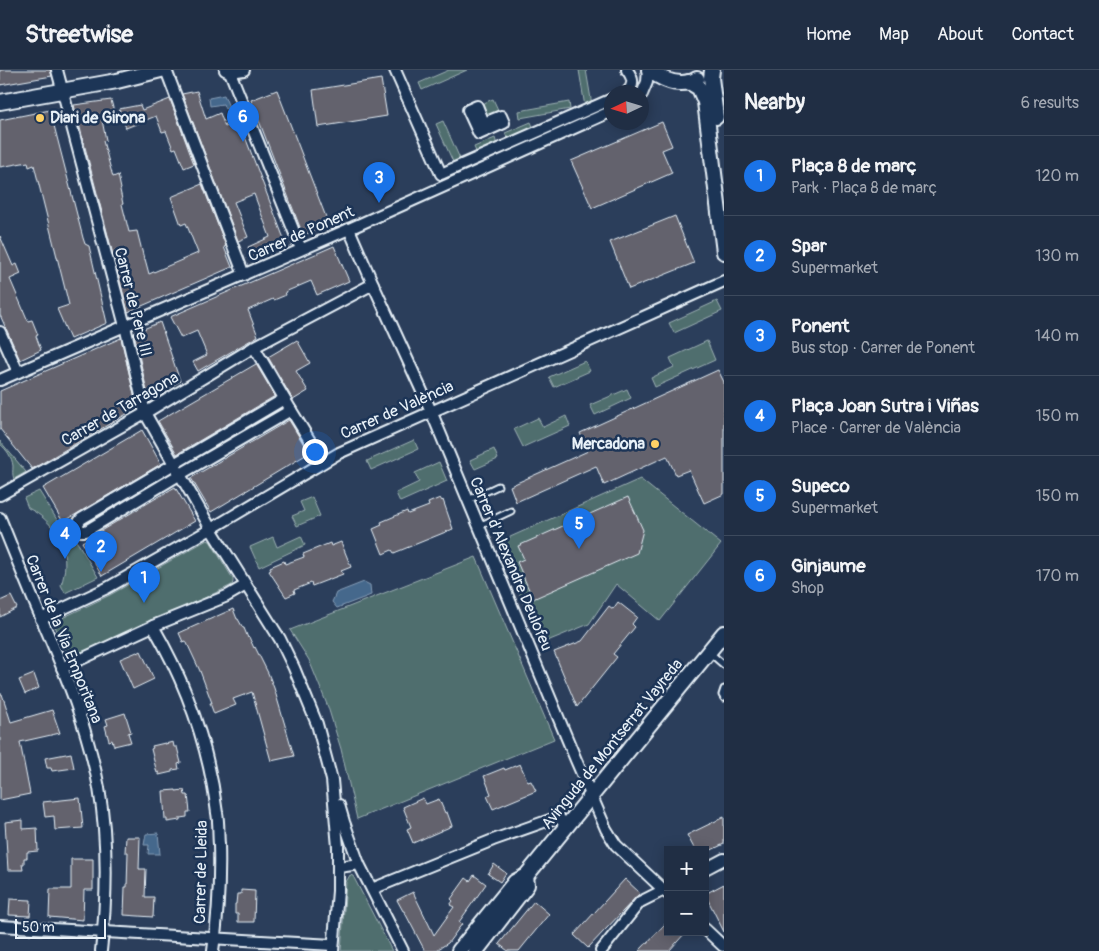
<!DOCTYPE html>
<html lang="en">
<head>
<meta charset="utf-8">
<style>
	body { margin:0; font-family:Pangolin,sans-serif; background:#28364b; color:#f1f3f6 }
	.controls { position:absolute; right:15px; bottom:15px; display:grid; overflow:hidden; border-radius:0px; box-shadow:0 2px 12px #0003 }
	.controls button { width:45px; height:45px; display:grid; place-items:center; padding:0; border:0; border-bottom:1px solid #3d4a5d; background:#202e44; color:#f1f3f6; font:25px sans-serif }
	.compass { position:absolute; left:604px; top:15px; width:45px; height:45px; border-radius:50%; background:#202e44; box-shadow:0 2px 12px #0003; rotate:266deg }
	.scale { position:absolute; left:15px; bottom:12px; width:91px; box-sizing:border-box; padding-left:5px; border:2px solid #e8f1f8; border-top:0; font-size:14px; line-height:18px; white-space:nowrap; color:#e8f1f8; -webkit-text-stroke:4px #1d3557; paint-order:stroke }
	.you { position:absolute; left:314px; top:381px; width:18px; height:18px; margin:-12px; border:4px solid #fff; border-radius:50%; background:#1a73e8; box-shadow:0 0 0 8px #1a73e833 }
	.badge { display:grid; place-items:center; width:32px; height:32px; border-radius:50%; background:#1a73e8; color:#fff; font-size:16px; font-weight:700 }
	.pin { position:absolute; translate:-50% -41px; filter:drop-shadow(0 1px 2px #0008) }
	.pin::after { content:''; position:absolute; top:26px; width:18px; height:15px; background:inherit; clip-path:polygon(0 0,100% 0,50% 100%) }
	.list { margin:0; padding:0; list-style:none }
	h2 { display:flex; justify-content:space-between; align-items:center; height:65px; margin:0; padding:0 20px; font-size:21px }
	h2 small { font-size:16px; font-weight:400; color:#a2a8b2 }
	.list li { display:grid; grid-template-columns:32px 1fr auto; gap:15px; align-items:center; box-sizing:border-box; height:80px; padding:0 20px; border-top:1px solid #3d4a5d }
	.list b { display:block; font-size:19px; white-space:nowrap }
	.list p { margin:0; font-size:16px; white-space:nowrap; color:#a2a8b2 }
	.list em { font-size:16px; font-style:normal; color:#a2a8b2 }
	.map { position:relative; flex:none; width:724px; height:881px; overflow:hidden }
	header { display:flex; align-items:center; gap:30px; box-sizing:border-box; height:70px; padding:0 25px; background:#202e44; border-bottom:1px solid #3d4a5d }
	header strong { font-size:24px }
	nav { display:flex; gap:28px; margin-inline-start:auto; font-size:18px }
	main { display:flex }
	aside { flex:1; background:#202e44 }
	.map>svg:first-child { display:block }
	.green { fill:#4f6e6e; stroke:#9cb0b3 }
	.water { fill:#45678c; stroke:#869eb7 }
	.building { fill:#63626d; stroke:#e8f1f8 }
	.lines { fill:none; stroke-linecap:round; stroke-linejoin:round }
	.lane-casing { stroke:#e8f1f8; stroke-width:9 }
	.street-casing { stroke:#e8f1f8; stroke-width:14 }
	.secondary-casing { stroke:#e8f1f8; stroke-width:18 }
	.lane { stroke:#1d3557; stroke-width:5 }
	.street { stroke:#1d3557; stroke-width:10 }
	.secondary { stroke:#1d3557; stroke-width:14 }
	.poi-dot { fill:#ffd166; stroke:#1d3557; stroke-width:2 }
	.labels { text-anchor:middle; dominant-baseline:central; stroke-width:5; stroke-linejoin:round; paint-order:stroke }
	.poi-label { font-size:16px; font-weight:bold; fill:#e8f1f8; stroke:#1d3557; text-anchor:start }
	.street-label { font-size:16px; fill:#e8f1f8; stroke:#1d3557 }
</style>
</head>
<body>
<header>
<strong>Streetwise</strong>
<nav><a>Home</a><a>Map</a><a>About</a><a>Contact</a></nav>
</header>
<main>
<div class="map">
<svg width="724" height="881" viewBox="0 0 724 881">
	<rect width="100%" height="100%" fill="#2b3e5b"/>
	<filter id="ink" filterUnits="userSpaceOnUse"><feTurbulence type="fractalNoise" baseFrequency=".02" numOctaves="2"/><feDisplacementMap in="SourceGraphic" scale="10" xChannelSelector="R" yChannelSelector="G"/><feConvolveMatrix kernelMatrix="1 2 1 2 8 2 1 2 1" color-interpolation-filters="sRGB"/></filter>
	<g filter="url(#ink)">
		<g class="green">
			<path d="M449,0H467L422,20L419,13Z"/>
			<path d="M579,0H586L592,35L585,37Z"/>
			<path d="M493,29L501,46L484,53L477,36Z"/>
			<path d="M569,32L570,39L520,48L519,41Z"/>
			<path d="M443,51L461,91L454,94L436,54Z"/>
			<path d="M531,52L534,59L508,70L505,63Z"/>
			<path d="M495,68L497,75L477,84L474,77Z"/>
			<path d="M717,231L722,241L674,263L669,253Z"/>
			<path d="M707,271L715,290L655,317L651,308L674,297L670,288Z"/>
			<path d="M585,291L590,301L554,317L549,307Z"/>
			<path d="M627,319L631,328L595,345L590,335Z"/>
			<path d="M566,346L570,356L523,377L514,359L538,348L543,357Z"/>
			<path d="M414,370L418,379L371,400L367,391Z"/>
			<path d="M0,371L26,402L14,409C12,404 13,401 13,396C12,387 7,380 0,374Z"/>
			<path d="M494,379L498,389L475,399L470,390Z"/>
			<path d="M439,392L447,411L400,432L396,423L419,412L415,403Z"/>
			<path d="M640,409L721,474L660,551L616,514L589,554L540,574L499,472Z"/>
			<path d="M39,421L59,453L68,462L59,467C51,454 42,445 28,438L24,428Z"/>
			<path d="M312,427L320,446L297,456L292,446L304,441L300,432Z"/>
			<path d="M301,466L305,475L259,497L250,477L273,467L277,477Z"/>
			<path d="M73,467L79,475L98,507L65,523L61,515C66,501 66,489 62,474Z"/>
			<path d="M207,470L210,471L233,509V512L232,515L177,541L105,573L69,587L54,554L56,551L110,525Z"/>
			<path d="M476,487L554,669L357,749L341,679L328,637L309,590L290,560Z"/>
			<path d="M350,805L353,806L392,881H341L346,812Z"/>
		</g>
		<g class="water">
			<path d="M224,25L229,37L225,39L223,34L210,36L209,28Z"/>
			<path d="M364,512L370,515L371,525L337,538L332,532L336,523Z"/>
			<path d="M158,763L160,784H148L149,775H144L146,764Z"/>
		</g>
		<g class="building">
			<path d="M0,0H50L52,6L0,15Z"/>
			<path d="M381,9L387,46L318,57L313,20Z"/>
			<path d="M277,20L329,155L303,165L251,30Z"/>
			<path d="M197,21L206,49L220,43L225,57L239,51L286,174L253,189L248,177L270,167L254,124L234,132L248,167L238,171L182,24Z"/>
			<path d="M170,29L194,94L184,98L176,78L173,79L166,61L162,62L156,46L126,58L119,39L140,35L142,40Z"/>
			<path d="M111,30L114,42L101,45L106,70L103,71L113,107L118,105L121,119L120,120L123,134H122L129,162L137,161L144,189H145L149,204L198,183L186,153L181,155L171,127L202,114L226,176L224,177L232,197L128,242L74,35Z"/>
			<path d="M50,40L83,168L85,174L89,176L107,253L70,269L57,239L69,235L34,95L29,97L28,92L0,97V50Z"/>
			<path d="M662,52L672,76L662,80L672,103L592,138L571,91Z"/>
			<path d="M675,146L694,193L629,219L610,172Z"/>
			<path d="M0,166L13,196L17,194L21,204L10,209L28,251L32,250L38,265L36,266L41,280L20,290L0,245Z"/>
			<path d="M334,176L349,211L317,225L311,211L285,222L286,225L274,230L273,229L248,240L258,266L198,301L193,292L207,285L197,261L181,268L170,247Z"/>
			<path d="M160,252L180,311L149,330L134,263Z"/>
			<path d="M121,268L137,338L32,399L0,359V321Z"/>
			<path d="M297,270L310,293L296,301L308,321L293,330L268,287Z"/>
			<path d="M256,294L275,326L177,384L158,351Z"/>
			<path d="M718,300L724,312V424L704,433L689,400L676,405L667,386L604,415L596,396L516,432L510,416L588,381L580,363Z"/>
			<path d="M289,350L309,383L211,442L191,408Z"/>
			<path d="M142,360L161,394L63,452L43,418Z"/>
			<path d="M175,417L195,451L102,506L82,472Z"/>
			<path d="M628,427L643,460L637,483L533,529L517,492L524,489L518,476Z"/>
			<path d="M440,428L442,431L443,430L453,459L394,483L392,480L383,484L373,459L382,455L381,452L407,441L408,444L429,436L428,433Z"/>
			<path d="M341,472L351,497L341,501L343,504L312,516L311,513L294,520L295,523L286,527L269,501L271,500L270,497L284,491L285,494L304,487L303,484L330,473L331,476Z"/>
			<path d="M11,526L17,538L0,547V531Z"/>
			<path d="M618,532L637,547L632,554L635,557L613,584L617,587L577,637L554,582L582,571L609,536L613,539Z"/>
			<path d="M233,539L237,549H238L243,558H244L248,568L249,567L254,578L255,577L268,603L274,618L294,686L271,691L252,622L233,629L236,635L214,644L210,633H212L200,601L186,571L183,572L179,563Z"/>
			<path d="M141,581L154,609L133,619L120,589L137,582L138,583Z"/>
			<path d="M34,604L39,618L25,624L19,610Z"/>
			<path d="M0,624H2L11,652L52,640L60,663L20,672L30,724L0,730Z"/>
			<path d="M125,643L131,662L128,663L131,672L114,676L112,670L109,671L105,656L108,655L106,649Z"/>
			<path d="M173,672L174,677H177L181,693L178,694L179,699L172,700V702L159,705V702L157,703L151,679L153,678L152,676L165,673V674Z"/>
			<path d="M71,683L74,698L52,701L51,698H47L45,688Z"/>
			<path d="M520,694L528,712L531,711L536,721L493,739L487,726L491,724L484,706L504,698L505,700Z"/>
			<path d="M176,720V721L184,720L185,725H188L190,742H187V747L180,748V750L167,752V749H165L163,721Z"/>
			<path d="M80,728L83,758L55,760L54,746L45,747L43,732Z"/>
			<path d="M423,728L426,734L439,729L445,743L447,742L452,756L413,773L407,759L411,757L403,737Z"/>
			<path d="M724,747V774L705,783V780H695L687,765Z"/>
			<path d="M23,750V759L37,758L38,781L27,782V788H24V794H22L23,800H8L5,752Z"/>
			<path d="M126,767H140L139,799H146L145,827H154L153,847L124,845L125,817H127L128,782H125Z"/>
			<path d="M71,789H93V820H84L83,850L49,847L50,819H71Z"/>
			<path d="M494,794L506,803L500,812L488,804Z"/>
			<path d="M474,805L486,814L459,852L462,854L448,873L435,881H425L404,841H403L397,830L413,822L434,865L454,837L450,835L453,831L451,829L466,808L470,811Z"/>
			<path d="M625,809L640,823L588,878L574,865Z"/>
			<path d="M724,814V862L705,824Z"/>
			<path d="M241,820L255,821L254,852H238V844H235V834H236L237,824H241Z"/>
			<path d="M10,829L31,830L30,846L9,845Z"/>
			<path d="M534,831L549,844L519,881H508L499,874Z"/>
			<path d="M668,851V862H686L669,881H639Z"/>
		</g>
		<g class="lines">
			<defs>
				<g id="lane">
					<path d="M468,430L498,416"/>
					<path d="M479,456L511,441"/>
					<path d="M709,582L724,595"/>
					<path d="M724,619L722,625L724,628"/>
				</g>
				<g id="street">
					<path d="M57,0L125,256L145,343L211,459L280,569L294,598L317,654L332,710L338,777V821L333,881"/>
					<path d="M166,0L244,205"/>
					<path d="M225,0L230,2L244,0"/>
					<path d="M395,0L441,104L612,29"/>
					<path d="M230,2L301,179"/>
					<path d="M627,22C635,15 633,8 627,0"/>
					<path d="M642,24L647,12L648,0"/>
					<path d="M477,36L484,53L501,46L504,53L479,64L468,40Z"/>
					<path d="M349,159L373,214L431,341L576,690L606,759L616,775L668,824"/>
					<path d="M0,262L18,302"/>
					<path d="M254,277L291,340L323,392"/>
					<path d="M0,310L349,159L612,41"/>
					<path d="M284,329L81,449L77,455L81,461H86L179,405L291,340"/>
					<path d="M0,425L145,343L254,277L373,214"/>
					<path d="M0,448C14,482 27,516 42,550C66,605 88,659 99,718C108,771 107,828 101,881"/>
					<path d="M41,549L107,518L211,459L339,383L724,211"/>
					<path d="M153,556C186,613 209,678 217,743C219,753 218,764 219,774C220,810 218,846 213,881"/>
					<path d="M62,598L153,556L227,526L246,515"/>
					<path d="M339,735L344,752L359,794L403,881"/>
					<path d="M339,797L359,794"/>
					<path d="M705,799L724,789"/>
					<path d="M372,819L493,770L558,747L568,757"/>
					<path d="M0,856L333,875"/>
					<path d="M705,859L723,876"/>
					<path d="M601,881L640,832L668,818"/>
				</g>
				<g id="secondary">
					<path d="M649,0C660,8 675,16 689,12C692,12 695,10 697,9"/>
					<path d="M712,0L711,8L716,47"/>
					<path d="M689,12L699,18L705,32L724,182"/>
					<path d="M0,32L117,11L161,0"/>
					<path d="M459,881L515,812L526,806L724,563"/>
					<path d="M476,881L527,815L526,806"/>
				</g>
			</defs>
			<use href="#lane" class="lane-casing"/>
			<use href="#street" class="street-casing"/>
			<use href="#secondary" class="secondary-casing"/>
			<use href="#lane" class="lane"/>
			<use href="#street" class="street"/>
			<use href="#secondary" class="secondary"/>
		</g>
	</g>
	<g class="poi-dot">
		<circle cx="40" cy="48" r="5"/>
		<circle cx="655" cy="374" r="5"/>
	</g>
	<g class="labels">
		<g class="poi-label">
			<text x="50" y="48">Diari de Girona</text>
			<text x="645" y="374" text-anchor="end">Mercadona</text>
		</g>
		<g class="street-label">
			<text transform="translate(301 164) rotate(-24)">Carrer de Ponent</text>
			<text transform="translate(133 232) rotate(76)">Carrer de Pere III</text>
			<text transform="translate(120 339) rotate(-30)">Carrer de Tarragona</text>
			<text transform="translate(397 340) rotate(-24)">Carrer de València</text>
			<text transform="translate(511 494) rotate(67)">Carrer d'Alexandre Deulofeu</text>
			<text transform="translate(64 569) rotate(68)">Carrer de la Via Emporitana</text>
			<text transform="translate(612 674) rotate(-51)">Avinguda de Montserrat Vayreda</text>
			<text transform="translate(201 802) rotate(-89)">Carrer de Lleida</text>
		</g>
	</g>
</svg>
<div class="controls">
<button>+</button>
<button>−</button>
</div>
<svg class="compass" viewBox="-18 -18 36 36"><path d="M0-13l5 13h-10z" fill="#e53935"/><path d="M0 13l5-13h-10z" fill="#a2a8b2"/></svg>
<div class="scale">50 m</div>
<div class="you"></div>
<div class="pin badge" style="left:144px;top:533px">1</div>
<div class="pin badge" style="left:101px;top:502px">2</div>
<div class="pin badge" style="left:379px;top:133px">3</div>
<div class="pin badge" style="left:65px;top:489px">4</div>
<div class="pin badge" style="left:579px;top:479px">5</div>
<div class="pin badge" style="left:243px;top:72px">6</div>
</div>
<aside>
<h2>Nearby<small>6 results</small></h2>
<ul class="list">
<li><span class="badge">1</span><div><b>Plaça 8 de març</b><p>Park · Plaça 8 de març</p></div><em>120 m</em></li>
<li><span class="badge">2</span><div><b>Spar</b><p>Supermarket</p></div><em>130 m</em></li>
<li><span class="badge">3</span><div><b>Ponent</b><p>Bus stop · Carrer de Ponent</p></div><em>140 m</em></li>
<li><span class="badge">4</span><div><b>Plaça Joan Sutra i Viñas</b><p>Place · Carrer de València</p></div><em>150 m</em></li>
<li><span class="badge">5</span><div><b>Supeco</b><p>Supermarket</p></div><em>150 m</em></li>
<li><span class="badge">6</span><div><b>Ginjaume</b><p>Shop</p></div><em>170 m</em></li>
</ul>
</aside>
</main>
</body>
</html>
